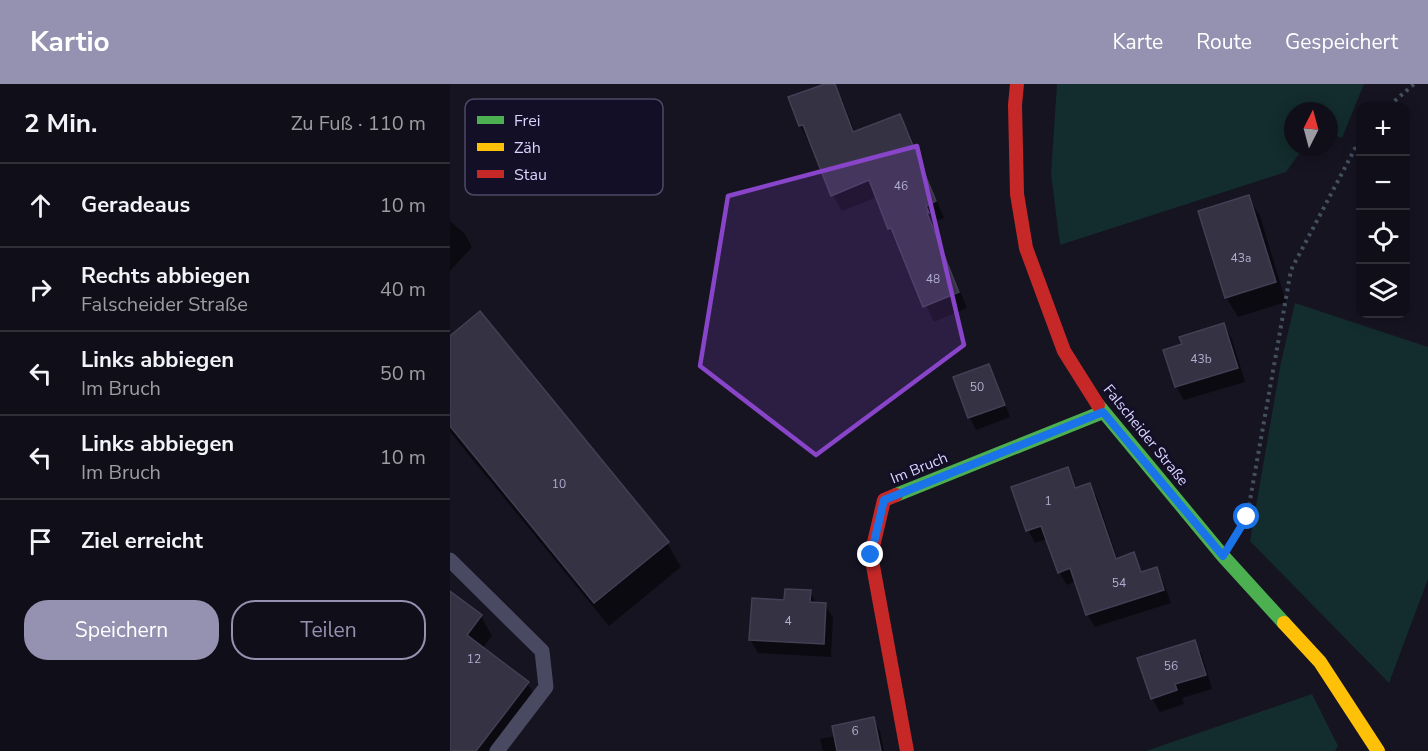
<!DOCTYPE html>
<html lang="de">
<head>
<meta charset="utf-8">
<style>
	body { margin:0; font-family:"Nunito Sans",sans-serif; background:#191822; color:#f1f3f6 }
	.controls { position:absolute; right:18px; top:18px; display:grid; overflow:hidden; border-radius:12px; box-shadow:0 3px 15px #0003 }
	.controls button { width:54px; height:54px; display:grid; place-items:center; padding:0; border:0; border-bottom:2px solid #302f38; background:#100f19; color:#f1f3f6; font:30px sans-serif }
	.compass { position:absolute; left:834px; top:18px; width:54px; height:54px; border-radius:50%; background:#100f19; box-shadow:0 3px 15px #0003; rotate:6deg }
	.stop { position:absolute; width:18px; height:18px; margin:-14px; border:4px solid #1a73e8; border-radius:50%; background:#fff }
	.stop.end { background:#1a73e8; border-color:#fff; box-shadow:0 2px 6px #0008 }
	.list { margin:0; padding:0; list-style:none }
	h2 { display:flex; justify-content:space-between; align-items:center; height:78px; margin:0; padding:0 24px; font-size:26px }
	h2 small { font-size:20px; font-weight:400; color:#9c9ca2 }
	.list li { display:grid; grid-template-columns:39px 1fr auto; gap:18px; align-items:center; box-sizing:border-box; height:84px; padding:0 24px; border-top:2px solid #302f38 }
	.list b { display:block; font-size:22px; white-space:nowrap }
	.list p { margin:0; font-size:20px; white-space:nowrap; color:#9c9ca2 }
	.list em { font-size:20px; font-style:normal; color:#9c9ca2 }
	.actions { display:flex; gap:12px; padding:18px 24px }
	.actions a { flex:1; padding:14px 0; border:2px solid #9591b1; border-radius:24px; text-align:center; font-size:21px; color:#9591b1 }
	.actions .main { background:#9591b1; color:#fff }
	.icon { flex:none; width:33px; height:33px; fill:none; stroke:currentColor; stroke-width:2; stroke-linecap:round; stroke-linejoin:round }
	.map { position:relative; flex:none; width:978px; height:667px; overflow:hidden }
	header { display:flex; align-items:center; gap:36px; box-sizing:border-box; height:84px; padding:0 30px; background:#9591b1; color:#fff }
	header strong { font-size:28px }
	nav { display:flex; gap:33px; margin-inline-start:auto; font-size:21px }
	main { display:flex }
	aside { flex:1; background:#100f19 }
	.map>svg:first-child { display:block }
	.green { fill:#132c2d }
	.shadow { fill:#0007 }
	.building { fill:#343243; stroke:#433f54; stroke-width:1.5 }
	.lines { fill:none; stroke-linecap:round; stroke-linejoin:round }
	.path { stroke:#44505f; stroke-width:4; stroke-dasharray:3 4.5; stroke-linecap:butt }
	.lane { stroke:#4a4962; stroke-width:15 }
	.fast { stroke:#4caf50; stroke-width:14 }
	.slow { stroke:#ffc107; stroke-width:14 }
	.jam { stroke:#c62828; stroke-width:14 }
	.route { stroke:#1a73e8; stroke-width:8 }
	.marked { fill:#8945c9; fill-opacity:0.2; stroke:#8945c9; stroke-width:4.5; stroke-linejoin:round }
	.labels { text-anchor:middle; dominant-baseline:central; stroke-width:6; stroke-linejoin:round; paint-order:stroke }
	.number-label { font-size:12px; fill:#b0acd0 }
	.street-label { font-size:15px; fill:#d9d4ff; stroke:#130f26 }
	.key { fill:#130f26; stroke:#4e4a67; stroke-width:1.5 }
	.key-label { font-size:16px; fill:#d9d4ff }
</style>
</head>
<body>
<header>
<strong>Kartio</strong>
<nav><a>Karte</a><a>Route</a><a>Gespeichert</a></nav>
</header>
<main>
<aside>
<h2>2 Min.<small>Zu Fuß · 110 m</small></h2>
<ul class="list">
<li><svg class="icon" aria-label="ahead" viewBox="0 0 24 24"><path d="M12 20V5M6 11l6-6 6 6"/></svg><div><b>Geradeaus</b></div><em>10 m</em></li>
<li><svg class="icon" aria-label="right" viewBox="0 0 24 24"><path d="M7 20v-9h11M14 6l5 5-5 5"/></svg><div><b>Rechts abbiegen</b><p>Falscheider Straße</p></div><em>40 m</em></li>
<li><svg class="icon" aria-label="left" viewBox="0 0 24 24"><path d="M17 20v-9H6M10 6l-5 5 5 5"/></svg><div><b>Links abbiegen</b><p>Im Bruch</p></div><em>50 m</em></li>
<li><svg class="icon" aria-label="left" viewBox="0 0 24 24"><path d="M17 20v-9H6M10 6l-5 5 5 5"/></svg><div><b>Links abbiegen</b><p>Im Bruch</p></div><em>10 m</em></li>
<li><svg class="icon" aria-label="arrive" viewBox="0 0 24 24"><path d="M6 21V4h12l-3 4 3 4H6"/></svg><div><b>Ziel erreicht</b></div></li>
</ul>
<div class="actions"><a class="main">Speichern</a><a>Teilen</a></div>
</aside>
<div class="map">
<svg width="978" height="667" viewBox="0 0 978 667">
	<rect width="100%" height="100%" fill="#161421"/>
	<g class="green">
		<path d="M607,0H914L892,54L879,49V27H843V63H854L836,88L610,161L601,90Z"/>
		<path d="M845,219L978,263V495L939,599L800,457L831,278Z"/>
		<path d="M862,610L888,662L885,667H696Z"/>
	</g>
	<g class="shadow">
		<path d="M379,0H384L392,15L405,49L449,32L459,48L494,134L484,138L487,145L485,146L517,224L484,238L439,144L427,113L392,127L383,111L361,57L359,58L350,42Z"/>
		<path d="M798,113L810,132L836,218L788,233L776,213Z"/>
		<path d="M0,137L15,150L22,163L0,187Z"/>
		<path d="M774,241L782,255L795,298L734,316L726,302L734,261Z"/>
		<path d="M0,254L217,459L231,483L159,542L0,348Z"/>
		<path d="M538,281L545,293L560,333L526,346L520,334L505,294Z"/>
		<path d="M617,384L627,405L640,401L647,413L668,476L683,470L693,489L706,484L713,497L721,519L645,543L637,530L626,497L617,501L609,488L597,455L585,459L578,446L563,404Z"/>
		<path d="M360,508L367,520H375L383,534L381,573L308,569L300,555L336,517Z"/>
		<path d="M0,509L31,532L42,552L32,565L77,599L89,618L52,667H0Z"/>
		<path d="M744,557L752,571L762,605L732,614L734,620L710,628L702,614Z"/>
		<path d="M423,635L430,647L434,667H373L370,655L386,652Z"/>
	</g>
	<g class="building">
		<path d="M375,0H385L403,48L450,30L486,117L476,122L479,129H477L509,208L473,223L441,144L438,145L419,96L381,112L353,41L349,42L338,13Z"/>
		<path d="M799,111L826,198L775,214L748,127Z"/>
		<path d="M30,227L219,458L144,519L0,342V252Z"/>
		<path d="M774,239L788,284L725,303L713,266L732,260L729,253Z"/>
		<path d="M539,280L555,321L518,334L503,293Z"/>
		<path d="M618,383L625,404L640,399L666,475L684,468L691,488L707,483L714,506L636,531L620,484L608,489L591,442L576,447L561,403Z"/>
		<path d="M335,505L361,506L360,518L376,519L374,560L299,556L302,514L334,516Z"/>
		<path d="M0,507L32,531L17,551L79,598L26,667H0Z"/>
		<path d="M745,556L756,591L725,600L727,606L701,615L687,574Z"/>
		<path d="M424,633L431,667H387L382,642Z"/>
	</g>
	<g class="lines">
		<g class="path">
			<path d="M939,22L964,0"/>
			<path d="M791,442L797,433L841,186L910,55"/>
		</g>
		<path class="lane" d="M0,476L92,567L96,603L47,667"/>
		<g class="fast">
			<path d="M648,321L773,472L834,539"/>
			<path d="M446,411L653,328"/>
		</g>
		<path class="slow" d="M834,539L870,578L928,667"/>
		<g class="jam">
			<path d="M567,0L565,21L567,110L576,164L614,267L648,321"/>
			<path d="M446,411L434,416L421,471L457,667"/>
		</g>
	</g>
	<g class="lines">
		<path class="route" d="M421,471L434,416L653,328L773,472L797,433"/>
	</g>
	<path class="marked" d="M467,62L514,261L366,371L250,282L278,112Z"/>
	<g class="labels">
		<g class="number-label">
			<text x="451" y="102">46</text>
			<text x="791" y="174">43a</text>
			<text x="483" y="195">48</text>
			<text x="751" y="275">43b</text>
			<text x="527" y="303">50</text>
			<text x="109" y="400">10</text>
			<text x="598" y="417">1</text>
			<text x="669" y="499">54</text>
			<text x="338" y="537">4</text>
			<text x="24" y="575">12</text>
			<text x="721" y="582">56</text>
			<text x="405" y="647">6</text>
		</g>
		<g class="street-label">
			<text transform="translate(696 351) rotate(51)">Falscheider Straße</text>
			<text transform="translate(469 384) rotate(-22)">Im Bruch</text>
		</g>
	</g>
	<rect x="15" y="15" width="198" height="96" rx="9" class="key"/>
	<rect x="27" y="32" width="27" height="8" fill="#4caf50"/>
	<rect x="27" y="59" width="27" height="8" fill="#ffc107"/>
	<rect x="27" y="86" width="27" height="8" fill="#c62828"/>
	<g class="key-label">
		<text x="64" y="42">Frei</text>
		<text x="64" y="69">Zäh</text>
		<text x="64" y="96">Stau</text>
	</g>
</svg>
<div class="controls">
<button>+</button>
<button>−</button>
<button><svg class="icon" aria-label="locate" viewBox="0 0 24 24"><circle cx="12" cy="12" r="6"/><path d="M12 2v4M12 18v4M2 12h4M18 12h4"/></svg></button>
<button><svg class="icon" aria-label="layers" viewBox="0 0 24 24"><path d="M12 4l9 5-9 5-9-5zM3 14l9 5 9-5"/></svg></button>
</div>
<svg class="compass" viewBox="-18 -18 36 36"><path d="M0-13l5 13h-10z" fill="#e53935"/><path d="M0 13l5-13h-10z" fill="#9c9ca2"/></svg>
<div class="stop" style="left:797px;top:433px"></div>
<div class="stop end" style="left:421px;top:471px"></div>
</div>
</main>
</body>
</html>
